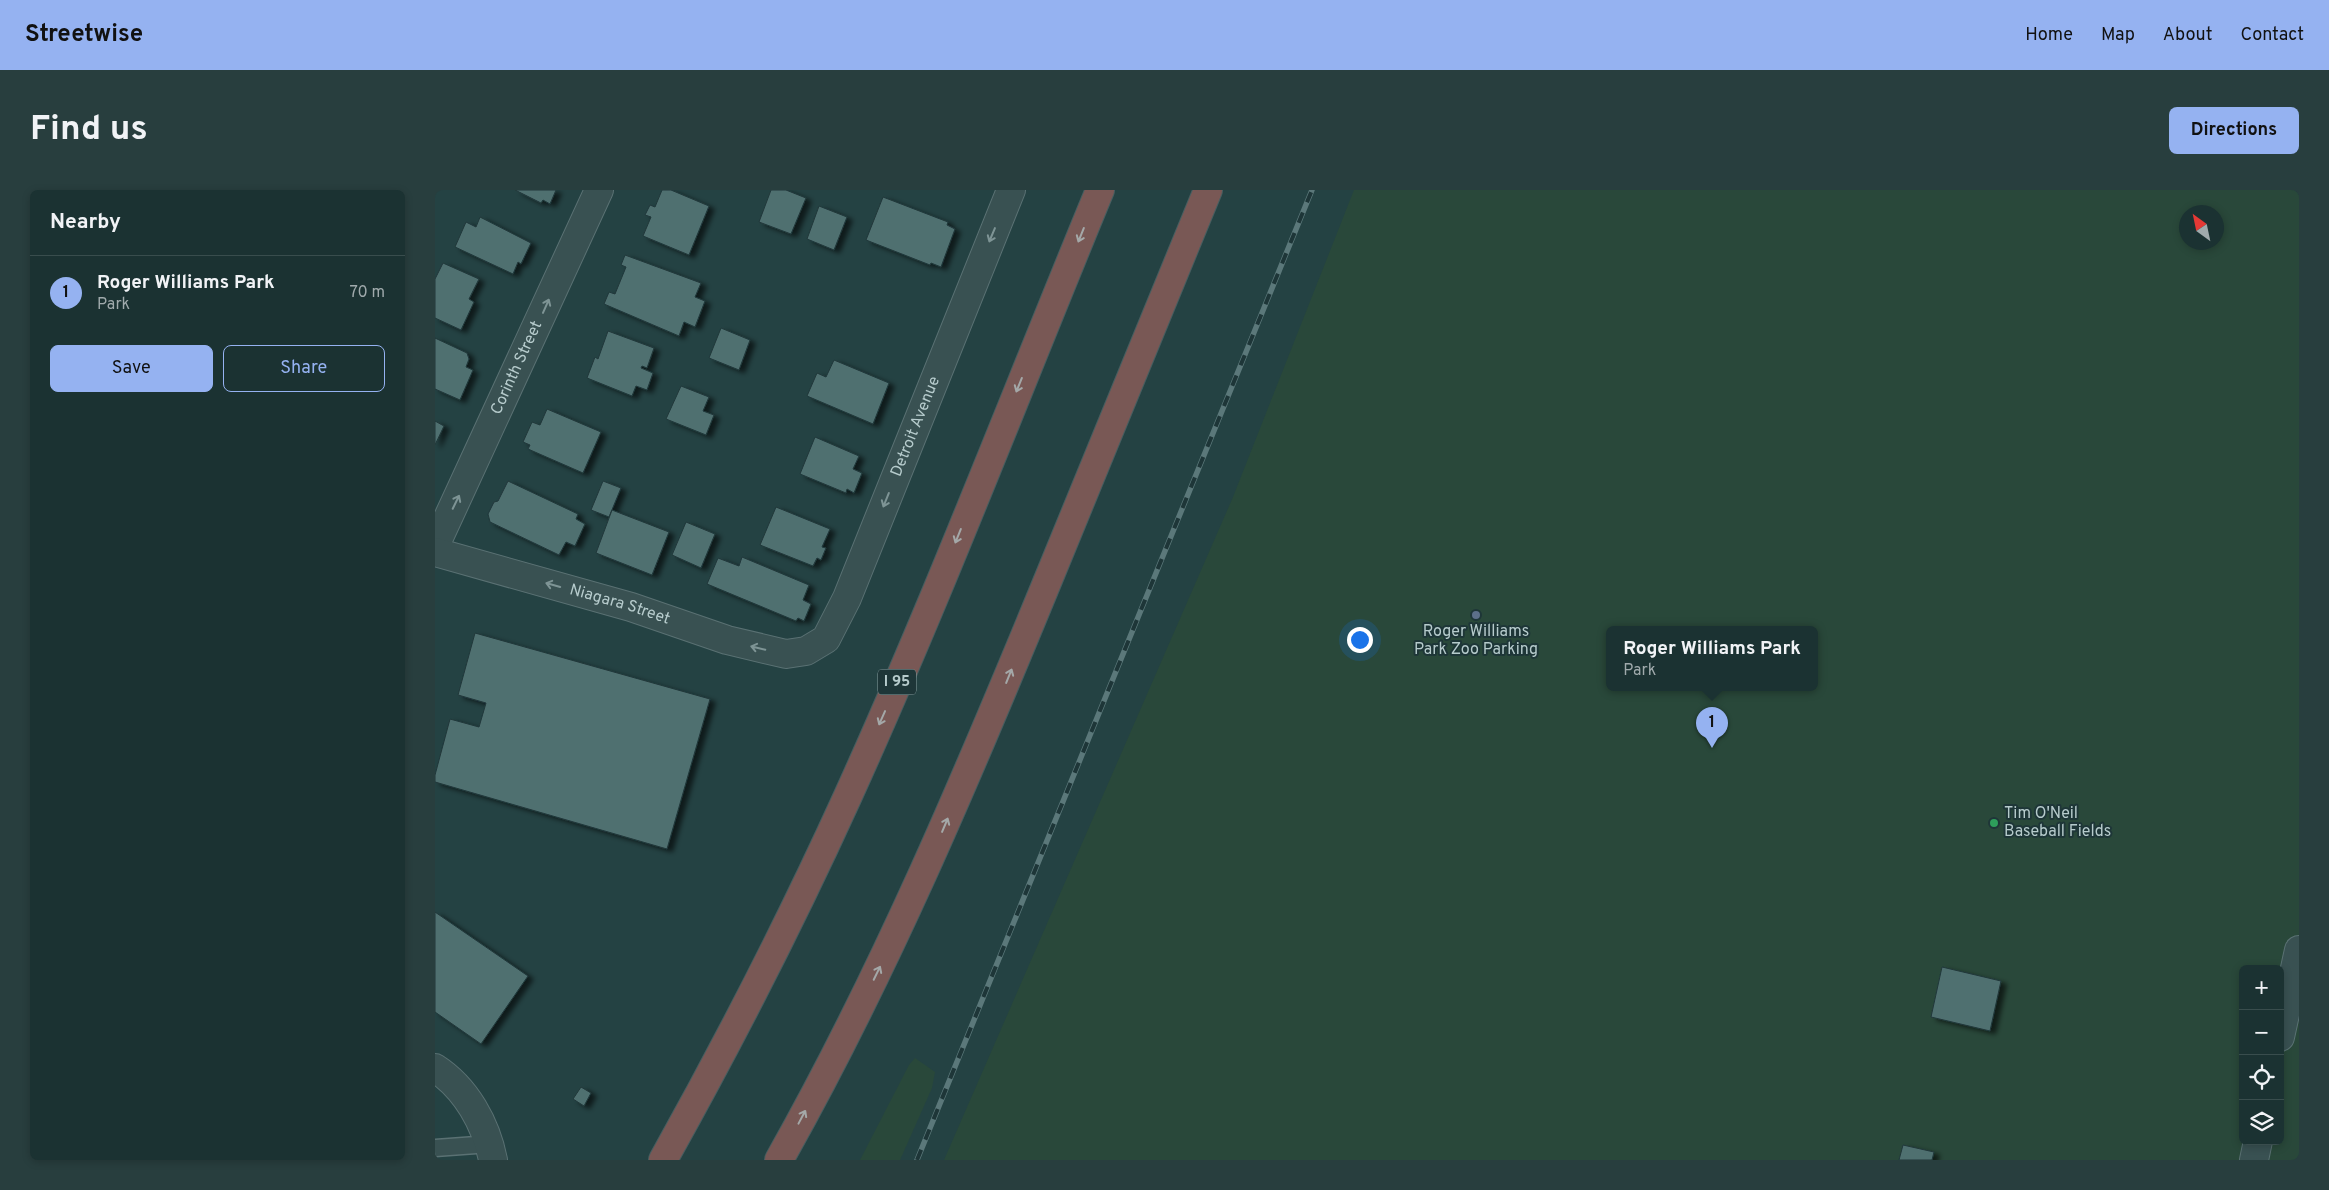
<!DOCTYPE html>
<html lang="en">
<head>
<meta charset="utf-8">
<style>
	body { margin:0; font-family:Overpass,sans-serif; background:#283e3e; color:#f1f3f6 }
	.controls { position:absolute; right:15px; bottom:15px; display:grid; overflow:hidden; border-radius:8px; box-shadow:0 2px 8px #0003 }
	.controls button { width:45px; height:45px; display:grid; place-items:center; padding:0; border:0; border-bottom:1px solid #394d4d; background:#1b3232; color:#f1f3f6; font:25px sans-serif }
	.compass { position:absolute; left:1744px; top:15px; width:45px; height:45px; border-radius:50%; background:#1b3232; box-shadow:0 2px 8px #0003; rotate:327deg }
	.you { position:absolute; left:924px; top:449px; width:18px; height:18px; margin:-12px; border:4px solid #fff; border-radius:50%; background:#1a73e8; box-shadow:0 0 0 8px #1a73e833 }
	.badge { display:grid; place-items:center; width:32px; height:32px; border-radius:50%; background:#95b2f1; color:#111; font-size:16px; font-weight:700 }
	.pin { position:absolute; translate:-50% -41px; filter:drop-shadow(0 1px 2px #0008) }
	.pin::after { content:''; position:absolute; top:26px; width:18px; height:15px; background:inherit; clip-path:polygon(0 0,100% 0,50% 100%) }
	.popup { position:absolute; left:1171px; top:436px; width:212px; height:65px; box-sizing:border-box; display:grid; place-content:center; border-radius:8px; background:#1b3232; filter:drop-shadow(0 1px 4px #0005); font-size:16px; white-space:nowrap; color:#a0aaac }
	.popup b { font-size:19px; color:#f1f3f6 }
	.popup::after { content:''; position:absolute; left:50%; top:100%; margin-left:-10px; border:10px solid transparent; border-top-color:#1b3232 }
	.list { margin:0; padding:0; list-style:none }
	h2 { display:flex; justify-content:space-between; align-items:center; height:65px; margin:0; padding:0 20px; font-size:21px }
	h2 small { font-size:16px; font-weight:400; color:#a0aaac }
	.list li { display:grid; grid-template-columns:32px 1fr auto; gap:15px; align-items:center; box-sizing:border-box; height:75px; padding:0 20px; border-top:1px solid #394d4d }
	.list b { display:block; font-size:19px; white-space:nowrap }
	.list p { margin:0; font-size:16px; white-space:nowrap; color:#a0aaac }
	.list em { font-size:16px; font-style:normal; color:#a0aaac }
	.actions { display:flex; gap:10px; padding:15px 20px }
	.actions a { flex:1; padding:11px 0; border:1px solid #95b2f1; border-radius:8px; text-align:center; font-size:18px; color:#95b2f1 }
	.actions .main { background:#95b2f1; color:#111 }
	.icon { flex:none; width:28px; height:28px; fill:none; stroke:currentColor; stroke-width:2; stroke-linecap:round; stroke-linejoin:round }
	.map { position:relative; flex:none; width:1864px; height:970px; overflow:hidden; border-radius:8px }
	header { display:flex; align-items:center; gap:30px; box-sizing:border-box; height:70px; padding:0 25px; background:#95b2f1; color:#111 }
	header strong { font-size:24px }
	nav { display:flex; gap:28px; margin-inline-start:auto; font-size:18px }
	.intro { display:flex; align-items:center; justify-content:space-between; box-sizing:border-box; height:120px; padding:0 30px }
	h1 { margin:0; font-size:35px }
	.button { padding:12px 22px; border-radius:8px; background:#95b2f1; color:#111; font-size:18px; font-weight:700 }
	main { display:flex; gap:30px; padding:0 30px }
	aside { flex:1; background:#1b3232; border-radius:8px; box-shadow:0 2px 8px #0003 }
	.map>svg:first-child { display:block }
	.green { fill:#29483a; fill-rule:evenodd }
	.building { fill:#506f70; stroke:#20383a; filter:url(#shadow) }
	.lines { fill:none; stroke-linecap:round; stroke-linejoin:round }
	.service-casing { stroke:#5a7173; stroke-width:19 }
	.minor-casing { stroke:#5a7173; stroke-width:30 }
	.motorway-casing { stroke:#475e60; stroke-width:30 }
	.service { stroke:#395152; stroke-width:16 }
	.minor { stroke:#395152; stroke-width:28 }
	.motorway { stroke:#795855; stroke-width:28 }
	.rail-casing { stroke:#5b787a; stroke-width:5.5 }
	.rail { stroke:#1e3638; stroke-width:4; stroke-dasharray:11; stroke-linecap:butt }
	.oneway { stroke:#7e9495 }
	.oneway2 { stroke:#a4a8a8 }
	.service-dot { fill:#5c6f8a; stroke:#1e3638; stroke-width:2 }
	.leisure-dot { fill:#2e9e5b; stroke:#1e3638; stroke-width:2 }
	.labels { text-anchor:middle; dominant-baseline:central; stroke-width:4; stroke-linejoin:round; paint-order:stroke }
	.shield { fill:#1e3638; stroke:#889ea0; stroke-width:1 }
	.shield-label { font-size:15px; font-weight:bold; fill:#b6cbcc }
	.street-label { font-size:16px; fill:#b6cbcc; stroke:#1e3638 }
	.poi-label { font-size:16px; fill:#b6cbcc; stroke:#1e3638 }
</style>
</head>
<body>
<header>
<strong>Streetwise</strong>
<nav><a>Home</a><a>Map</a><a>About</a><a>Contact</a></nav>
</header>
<div class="intro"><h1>Find us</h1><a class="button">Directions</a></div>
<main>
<aside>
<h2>Nearby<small></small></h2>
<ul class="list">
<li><span class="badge">1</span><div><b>Roger Williams Park</b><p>Park</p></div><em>70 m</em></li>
</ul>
<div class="actions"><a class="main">Save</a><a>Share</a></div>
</aside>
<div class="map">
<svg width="1864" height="970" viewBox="0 0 1864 970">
	<defs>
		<filter id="shadow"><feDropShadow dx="5.5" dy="3" stdDeviation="2.5" flood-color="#0009"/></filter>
	</defs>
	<rect width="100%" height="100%" fill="#244243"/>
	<g class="green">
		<path d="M919,0H1864V970H509L798,307ZM1752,22H1782V52H1752ZM1174,439H1380V497H1174ZM1808,779H1845V951H1808Z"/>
		<path d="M480,868L500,882L497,898L465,970H425L474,875Z"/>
	</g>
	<g class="building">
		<path d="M80,0H121L115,14L108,10L106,13Z"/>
		<path d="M227,0H236L274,16L254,65L208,46L216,27L210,25L215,15L220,17Z"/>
		<path d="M336,0H351L371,8L356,44L324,32Z"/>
		<path d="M448,7L513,32L512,35L520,39L506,77L496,73L495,75L431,50Z"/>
		<path d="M384,16L412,27L399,60L372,49Z"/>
		<path d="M45,27L96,53L86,74L83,72L78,84L20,57L31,32L41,37Z"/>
		<path d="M190,65L266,93L260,107L270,111L260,137L249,132L244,146L169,114L174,102L180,104L191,77L186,75Z"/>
		<path d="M8,73L44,89L34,109L39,112L26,140L0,128V89Z"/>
		<path d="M286,138L315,150L304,180L274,168Z"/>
		<path d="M173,141L219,158L212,178L207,176L206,178L218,183L212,200L201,196L197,206L152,188L160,167L163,169Z"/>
		<path d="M0,148L32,163L34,169L31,177L38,180L25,210L0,199Z"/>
		<path d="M399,170L454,193L438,234L372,206L382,183L391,187Z"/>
		<path d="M246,196L274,207L268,221L279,225L271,245L231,229Z"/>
		<path d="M112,219L166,242L148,283L93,259L95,255L88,252L97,232L105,235Z"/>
		<path d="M0,231L9,236L0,255Z"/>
		<path d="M380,247L424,266L418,279L427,283L419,303L412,299L411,303L365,284Z"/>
		<path d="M73,291L143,324L141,329L150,334L140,356L131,352L124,365L55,332L53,324L59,312L63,311Z"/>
		<path d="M168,291L186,298L174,327L156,320Z"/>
		<path d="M341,317L395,339L387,357L391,358L386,370L382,368L378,376L325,355Z"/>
		<path d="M177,320L234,342L217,385L161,363Z"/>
		<path d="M251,332L280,344L266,378L237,365Z"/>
		<path d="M307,367L374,395L368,410L376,414L369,431L363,428L361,431L272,394L283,368L304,376Z"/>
		<path d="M40,443L275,509L232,659L0,592V585L15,529L44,537L51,513L23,505Z"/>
		<path d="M0,722L93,786L46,854L0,822Z"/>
		<path d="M1507,777L1566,791L1555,841L1496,827Z"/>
		<path d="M146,897L156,903L149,916L138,909Z"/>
		<path d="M1468,955L1499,962L1497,970H1464Z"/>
	</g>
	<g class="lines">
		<defs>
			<path id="service" d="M0,958L55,954"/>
			<g id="minor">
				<path id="s1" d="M0,356L164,0"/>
				<path id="s2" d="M0,362L196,417L292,450L351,464L371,461L391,449L412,408L576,0"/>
				<path d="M1845,847L1864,760"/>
				<path d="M0,878C31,898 51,934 58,970"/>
				<path d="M1819,970L1823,951"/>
			</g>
			<g id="motorway">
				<path d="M228,970C294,852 356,731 412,608C503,408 581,203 665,0"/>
				<path d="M344,970C449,784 532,587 613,390C666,260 720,130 773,0"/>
			</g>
		</defs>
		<use href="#service" class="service-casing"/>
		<use href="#minor" class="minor-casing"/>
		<use href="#motorway" class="motorway-casing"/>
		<use href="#service" class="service"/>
		<use href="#minor" class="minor"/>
		<use href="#motorway" class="motorway"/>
		<defs>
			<path id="rail" d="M482,970L877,0"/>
		</defs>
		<use href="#rail" class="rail-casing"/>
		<use href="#rail" class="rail"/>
	</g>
	<defs><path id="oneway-shaft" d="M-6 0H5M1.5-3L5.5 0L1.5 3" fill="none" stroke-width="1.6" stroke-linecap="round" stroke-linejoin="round" transform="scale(1.25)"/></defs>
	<g class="oneway">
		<use href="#oneway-shaft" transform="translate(557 45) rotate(113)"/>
		<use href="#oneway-shaft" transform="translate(111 116) rotate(-66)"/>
		<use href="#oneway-shaft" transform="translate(451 310) rotate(112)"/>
		<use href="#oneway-shaft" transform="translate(21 312) rotate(-64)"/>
		<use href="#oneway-shaft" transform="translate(118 395) rotate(-164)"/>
		<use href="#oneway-shaft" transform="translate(323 458) rotate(-166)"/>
	</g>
	<g class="oneway2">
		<use href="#oneway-shaft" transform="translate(646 45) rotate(112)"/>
		<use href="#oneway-shaft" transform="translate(584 195) rotate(112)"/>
		<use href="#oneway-shaft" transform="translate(523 346) rotate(112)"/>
		<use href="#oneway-shaft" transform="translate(574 486) rotate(-68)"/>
		<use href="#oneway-shaft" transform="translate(447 528) rotate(114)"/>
		<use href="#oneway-shaft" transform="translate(510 635) rotate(-67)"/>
		<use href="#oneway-shaft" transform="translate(442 783) rotate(-64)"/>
		<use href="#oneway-shaft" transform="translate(367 927) rotate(-62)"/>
	</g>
	<circle class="service-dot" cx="1041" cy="425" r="5"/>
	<circle class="leisure-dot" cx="1559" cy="633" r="5"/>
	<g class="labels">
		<rect class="shield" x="443" y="479.5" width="38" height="25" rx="4"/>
		<g class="shield-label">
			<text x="462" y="492">I 95</text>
		</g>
		<g class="street-label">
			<text stroke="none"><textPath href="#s1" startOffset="196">Corinth Street</textPath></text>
			<text stroke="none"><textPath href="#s2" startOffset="640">Detroit Avenue</textPath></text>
			<text stroke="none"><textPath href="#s2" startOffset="192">Niagara Street</textPath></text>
		</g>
		<g class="poi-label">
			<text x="1041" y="442">Roger Williams<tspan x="1041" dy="18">Park Zoo Parking</tspan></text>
			<text x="1569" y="624" text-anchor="start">Tim O'Neil<tspan x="1569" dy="18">Baseball Fields</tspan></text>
		</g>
	</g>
</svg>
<div class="controls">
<button>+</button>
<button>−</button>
<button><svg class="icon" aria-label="locate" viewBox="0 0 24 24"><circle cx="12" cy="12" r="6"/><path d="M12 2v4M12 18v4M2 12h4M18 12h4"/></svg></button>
<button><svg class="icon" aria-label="layers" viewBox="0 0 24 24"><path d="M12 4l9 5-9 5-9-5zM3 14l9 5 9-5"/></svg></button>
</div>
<svg class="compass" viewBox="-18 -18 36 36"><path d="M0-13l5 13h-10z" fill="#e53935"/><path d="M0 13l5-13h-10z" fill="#a0aaac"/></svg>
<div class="you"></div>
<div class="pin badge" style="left:1277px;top:558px">1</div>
<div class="popup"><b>Roger Williams Park</b>Park</div>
</div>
</main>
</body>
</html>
